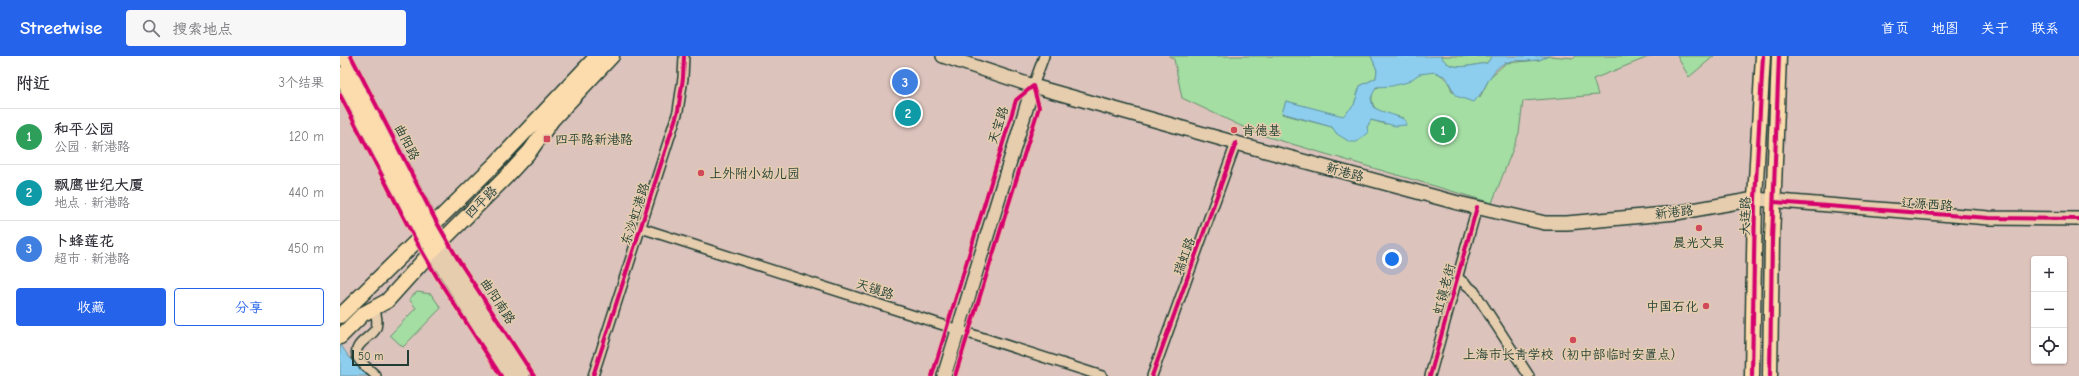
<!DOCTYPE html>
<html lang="zh">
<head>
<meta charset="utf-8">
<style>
	body { margin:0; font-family:"Comic Neue","LXGW WenKai TC",sans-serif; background:#f7f7f7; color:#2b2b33 }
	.controls { position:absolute; right:12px; bottom:12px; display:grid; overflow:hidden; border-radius:4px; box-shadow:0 1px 3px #0004 }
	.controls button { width:36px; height:36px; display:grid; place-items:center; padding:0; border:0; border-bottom:1px solid #e1e1e2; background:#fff; color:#2b2b33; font:20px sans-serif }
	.scale { position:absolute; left:12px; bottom:10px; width:57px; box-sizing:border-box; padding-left:4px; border:2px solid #1f3d34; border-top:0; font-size:11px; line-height:14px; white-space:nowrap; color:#1f3d34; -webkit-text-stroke:3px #e6cdae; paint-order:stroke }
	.you { position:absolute; left:1052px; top:203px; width:14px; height:14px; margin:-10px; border:3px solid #fff; border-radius:50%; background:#1a73e8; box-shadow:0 0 0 6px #1a73e833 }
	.badge { display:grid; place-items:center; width:26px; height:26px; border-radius:50%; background:#2563eb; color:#fff; font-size:13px; font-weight:700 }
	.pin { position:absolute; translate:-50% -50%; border:2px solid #fff; box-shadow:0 1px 4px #0006 }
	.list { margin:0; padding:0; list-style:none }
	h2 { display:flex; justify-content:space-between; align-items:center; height:52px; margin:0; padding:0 16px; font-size:17px }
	h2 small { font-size:13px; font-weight:400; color:#7c7c81 }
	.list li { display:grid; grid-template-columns:26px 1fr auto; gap:12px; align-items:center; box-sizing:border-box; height:56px; padding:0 16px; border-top:1px solid #e1e1e2 }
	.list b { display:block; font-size:15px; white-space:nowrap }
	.list p { margin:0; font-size:13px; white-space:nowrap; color:#7c7c81 }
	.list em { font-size:13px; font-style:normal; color:#7c7c81 }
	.actions { display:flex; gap:8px; padding:12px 16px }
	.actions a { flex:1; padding:9px 0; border:1px solid #2563eb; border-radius:4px; text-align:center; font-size:14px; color:#2563eb }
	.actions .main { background:#2563eb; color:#fff }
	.icon { flex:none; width:22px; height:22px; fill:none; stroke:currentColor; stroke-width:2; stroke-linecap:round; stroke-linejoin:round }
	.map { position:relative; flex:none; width:1739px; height:320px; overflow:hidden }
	header { display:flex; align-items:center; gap:24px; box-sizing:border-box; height:56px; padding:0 20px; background:#2563eb; color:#fff }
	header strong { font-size:19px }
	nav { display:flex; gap:22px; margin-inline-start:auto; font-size:14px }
	.search { width:280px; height:36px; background:#f7f7f7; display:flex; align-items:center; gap:10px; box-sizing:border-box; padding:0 14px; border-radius:4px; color:#7c7c81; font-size:15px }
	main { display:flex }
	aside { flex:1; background:#fff }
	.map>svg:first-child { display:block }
	.green { fill:#a4dea3; stroke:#628e6c }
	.water { fill:#8dceee; stroke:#6194a4 }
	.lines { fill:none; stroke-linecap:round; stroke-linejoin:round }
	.street-casing { stroke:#1f3d34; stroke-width:12 }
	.secondary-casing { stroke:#1f3d34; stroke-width:16 }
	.primary-casing { stroke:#1f3d34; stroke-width:17 }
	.street { stroke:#e6cdae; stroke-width:9 }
	.secondary { stroke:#e6cdae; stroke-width:13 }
	.primary { stroke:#fcdcac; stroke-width:14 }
	.cycleway-casing { stroke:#e6cdae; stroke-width:6 }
	.cycleway { stroke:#d6006c; stroke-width:4 }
	.poi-dot { fill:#d1495b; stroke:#e6cdae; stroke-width:1.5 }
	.labels { text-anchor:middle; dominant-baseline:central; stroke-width:3; stroke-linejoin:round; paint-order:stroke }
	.street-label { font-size:13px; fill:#1f3d34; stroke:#e6cdae }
	.poi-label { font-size:13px; fill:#1f3d34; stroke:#e6cdae; text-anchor:start }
</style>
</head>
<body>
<header>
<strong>Streetwise</strong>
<div class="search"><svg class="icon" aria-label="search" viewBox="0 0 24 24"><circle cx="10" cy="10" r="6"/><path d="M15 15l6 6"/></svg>搜索地点</div>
<nav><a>首页</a><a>地图</a><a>关于</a><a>联系</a></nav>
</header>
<main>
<aside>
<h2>附近<small>3个结果</small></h2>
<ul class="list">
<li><span class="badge" style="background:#2e9e5b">1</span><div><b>和平公园</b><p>公园 · 新港路</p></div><em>120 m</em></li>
<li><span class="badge" style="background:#0f9aa8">2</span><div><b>飘鹰世纪大厦</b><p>地点 · 新港路</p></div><em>440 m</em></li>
<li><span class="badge" style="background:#3f7fe0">3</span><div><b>卜蜂莲花</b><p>超市 · 新港路</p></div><em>450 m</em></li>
</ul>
<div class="actions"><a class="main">收藏</a><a>分享</a></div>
</aside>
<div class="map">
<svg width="1739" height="320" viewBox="0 0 1739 320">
	<rect width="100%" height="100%" fill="#dcc3bc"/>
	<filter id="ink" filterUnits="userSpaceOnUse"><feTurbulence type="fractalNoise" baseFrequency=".025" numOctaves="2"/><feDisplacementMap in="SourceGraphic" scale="8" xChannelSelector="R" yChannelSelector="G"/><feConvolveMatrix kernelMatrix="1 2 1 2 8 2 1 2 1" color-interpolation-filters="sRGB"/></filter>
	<g filter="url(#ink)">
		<g class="green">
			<path d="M829,0H1031L1037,14L1036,22L1020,30L1014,49L1003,61L946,45L942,58L992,71L997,78L1027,71L1031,64L1045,68L1064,62C1046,58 1027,57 1033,35C1041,26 1055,29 1066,26C1071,25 1074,20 1079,18C1095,10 1109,22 1112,36L1140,41L1150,21L1166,7L1199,4L1209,0L1234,2L1236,0H1311L1253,23L1258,39L1183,45L1179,77L1152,147L918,78L842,42L834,3Z"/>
			<path d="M1101,0H1152L1147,7C1131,9 1110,17 1101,0Z"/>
			<path d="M1337,0H1374L1349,21Z"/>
			<path d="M77,236L91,238L101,252L63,291L50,279L76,252L69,243Z"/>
		</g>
		<g class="water">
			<path d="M1031,0H1101C1110,17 1131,9 1147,7L1152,0H1209C1205,1 1201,4 1197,4C1186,6 1171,2 1161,9C1147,19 1146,36 1133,46L1116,40L1106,21L1095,16L1079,18L1068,26L1052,30L1036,31L1031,42L1033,51C1042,57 1062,60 1066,65V69L1056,70L1031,64L1027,71L1028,76L1017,86H1010L997,78L992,71L942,57L946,45L1003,60L1014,49L1020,30L1036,22L1037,14Z"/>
			<path d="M0,288L9,301L32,320H0Z"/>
		</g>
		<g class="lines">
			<defs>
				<g id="street">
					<path d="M693,30L704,0"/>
					<path d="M301,172L762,320"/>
					<path d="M1118,222L1134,235L1189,320"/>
					<path d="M34,252C36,258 39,267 35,274C30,282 11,289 18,302C22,309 31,314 36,320"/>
					<path d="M253,320L338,55L343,22L344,0"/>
					<path d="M812,320L896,87"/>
					<path d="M1090,320L1137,151"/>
				</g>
				<g id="secondary">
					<path d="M603,0L693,30L896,87L1118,147L1205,167H1227L1336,157L1415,143L1649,162L1739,163"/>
					<path d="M101,186L183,320"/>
					<path d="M92,195L171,320"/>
					<path d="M604,320L693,30"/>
				</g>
				<g id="primary">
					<path d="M4,0L96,177"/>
					<path d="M0,18L87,186"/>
					<path d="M0,260L156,107L257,0"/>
					<path d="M0,281L23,258L47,245L92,195L167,120L190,95L212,64L272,0"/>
					<path d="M1412,320L1415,143L1423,0"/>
					<path d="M1430,320L1432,183L1439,0"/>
				</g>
			</defs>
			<use href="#street" class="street-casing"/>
			<use href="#secondary" class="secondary-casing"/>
			<use href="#primary" class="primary-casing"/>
			<use href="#street" class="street"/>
			<use href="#secondary" class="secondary"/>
			<use href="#primary" class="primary"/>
			<defs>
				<g id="cycleway">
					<path d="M11,0L96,165L119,205L194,320"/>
					<path d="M0,39L76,185L98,223L161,320"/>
					<path d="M1434,146L1649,162L1739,163"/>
					<path d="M253,320L338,55L343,22L344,0"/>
					<path d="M592,320L676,44L693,30L699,51L615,320"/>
					<path d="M812,320L896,87"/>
					<path d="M1090,320L1137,151"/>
					<path d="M1412,320L1415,143L1423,0"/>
					<path d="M1430,320L1432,183L1439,0"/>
				</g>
			</defs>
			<use href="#cycleway" class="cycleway-casing"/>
			<use href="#cycleway" class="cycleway"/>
		</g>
	</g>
	<g class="poi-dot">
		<circle cx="894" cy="74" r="4"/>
		<rect x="203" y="79" width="8" height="8" rx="2"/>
		<circle cx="361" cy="117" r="4"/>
		<circle cx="1359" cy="172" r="4"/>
		<circle cx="1366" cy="250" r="4"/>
		<circle cx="1233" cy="284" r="4"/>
	</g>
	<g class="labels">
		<g class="street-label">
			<text transform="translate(658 69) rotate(-72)">天宝路</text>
			<text transform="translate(67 86) rotate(63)">曲阳路</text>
			<text transform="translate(1005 116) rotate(15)">新港路</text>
			<text transform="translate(141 146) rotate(-45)">四平路</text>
			<text transform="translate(1587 148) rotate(4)">辽源西路</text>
			<text transform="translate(1334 156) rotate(-7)">新港路</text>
			<text transform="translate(295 158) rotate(-72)">东沙虹港路</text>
			<text transform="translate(1405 160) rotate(-89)">大连路</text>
			<text transform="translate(844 200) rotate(-70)">瑞虹路</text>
			<text transform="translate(535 233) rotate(18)">天镇路</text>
			<text transform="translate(1104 233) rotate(-75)">虹镇老街</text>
			<text transform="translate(158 245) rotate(57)">曲阳南路</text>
		</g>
		<g class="poi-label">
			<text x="902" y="74">肯德基</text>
			<text x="215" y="83">四平路新港路</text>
			<text x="369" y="117">上外附小幼儿园</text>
			<text x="1359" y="186" text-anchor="middle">晨光文具</text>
			<text x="1358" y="250" text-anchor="end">中国石化</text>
			<text x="1233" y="298" text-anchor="middle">上海市长青学校（初中部临时安置点）</text>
		</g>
	</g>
</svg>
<div class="controls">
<button>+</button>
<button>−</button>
<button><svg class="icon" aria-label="locate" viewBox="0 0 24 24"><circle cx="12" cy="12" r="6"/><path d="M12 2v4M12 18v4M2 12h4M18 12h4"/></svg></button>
</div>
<div class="scale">50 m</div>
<div class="you"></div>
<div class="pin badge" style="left:1103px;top:74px;background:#2e9e5b">1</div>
<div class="pin badge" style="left:568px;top:57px;background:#0f9aa8">2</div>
<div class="pin badge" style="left:565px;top:26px;background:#3f7fe0">3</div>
</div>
</main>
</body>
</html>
